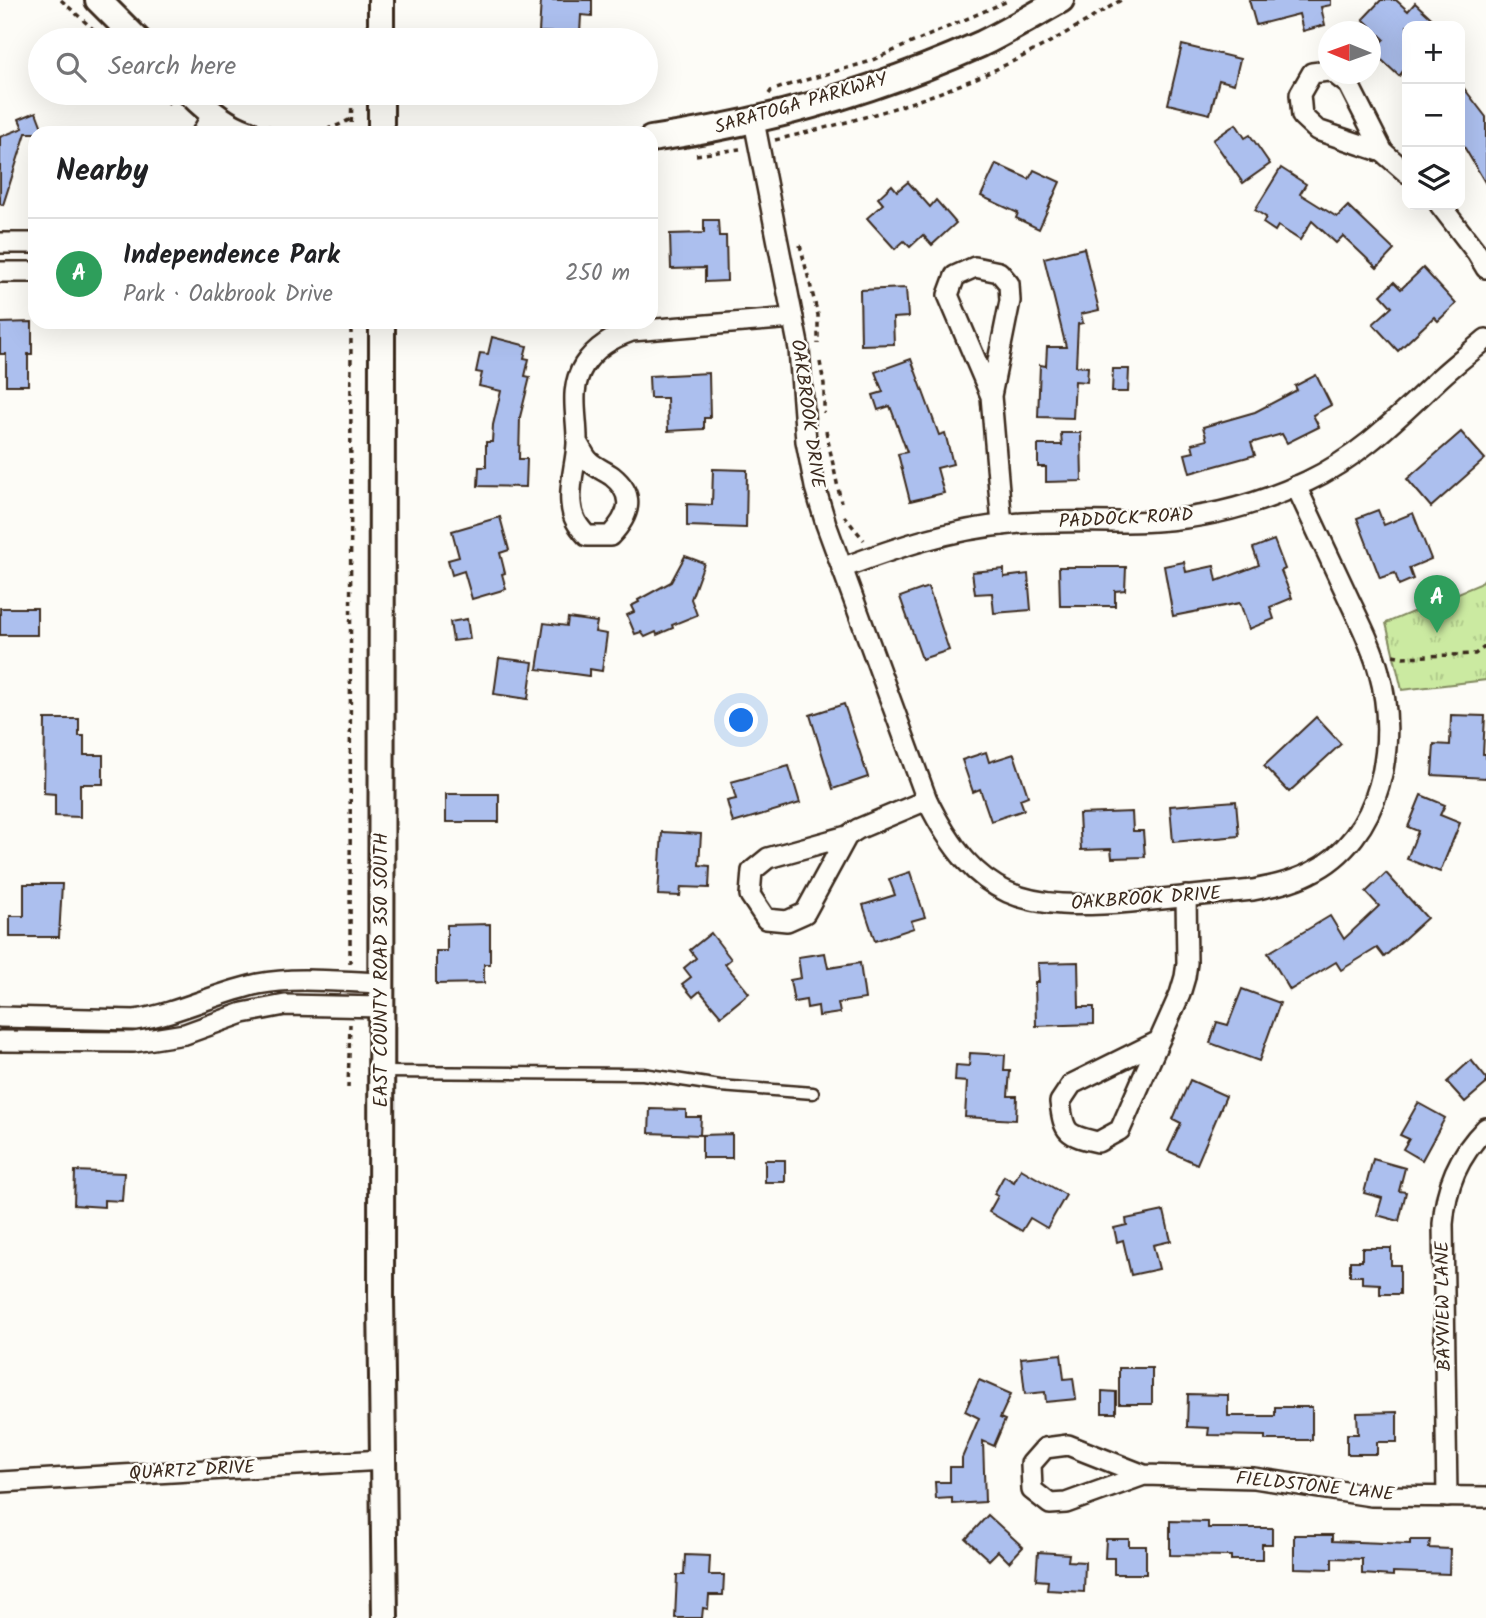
<!DOCTYPE html>
<html lang="en">
<head>
<meta charset="utf-8">
<style>
	body { margin:0; font-family:Kalam,sans-serif; background:#f2f2f2; color:#202124 }
	.controls { position:absolute; right:21px; top:21px; display:grid; overflow:hidden; border-radius:14px; box-shadow:0 7px 28px #0002 }
	.controls button { width:63px; height:63px; display:grid; place-items:center; padding:0; border:0; border-bottom:2px solid #e0e0e0; background:#fff; color:#202124; font:35px sans-serif }
	.compass { position:absolute; left:1318px; top:21px; width:63px; height:63px; border-radius:50%; background:#fff; box-shadow:0 7px 28px #0002; rotate:271deg }
	.you { position:absolute; left:742px; top:721px; width:24px; height:24px; margin:-18px; border:5px solid #fff; border-radius:50%; background:#1a73e8; box-shadow:0 0 0 10px #1a73e833 }
	.badge { display:grid; place-items:center; width:46px; height:46px; border-radius:50%; background:#3b2a1e; color:#fff; font-size:23px; font-weight:700 }
	.pin { position:absolute; translate:-50% -58px; filter:drop-shadow(0 2px 4px #0008) }
	.pin::after { content:''; position:absolute; top:37px; width:24px; height:21px; background:inherit; clip-path:polygon(0 0,100% 0,50% 100%) }
	.list { margin:0; padding:0; list-style:none }
	h2 { display:flex; justify-content:space-between; align-items:center; height:91px; margin:0; padding:0 28px; font-size:30px }
	h2 small { font-size:23px; font-weight:400; color:#757577 }
	.list li { display:grid; grid-template-columns:46px 1fr auto; gap:21px; align-items:center; box-sizing:border-box; height:112px; padding:0 28px; border-top:2px solid #e0e0e0 }
	.list b { display:block; font-size:26px; white-space:nowrap }
	.list p { margin:0; font-size:23px; white-space:nowrap; color:#757577 }
	.list em { font-size:23px; font-style:normal; color:#757577 }
	.icon { flex:none; width:38px; height:38px; fill:none; stroke:currentColor; stroke-width:2; stroke-linecap:round; stroke-linejoin:round }
	.map { position:relative; flex:none; width:1486px; height:1618px; overflow:hidden }
	.search { position:absolute; background:#fff; box-shadow:0 7px 28px #0002; left:28px; top:28px; width:630px; height:77px; display:flex; align-items:center; gap:18px; box-sizing:border-box; padding:0 24px; border-radius:38px; color:#757577; font-size:26px }
	.panel { position:absolute; background:#fff; box-shadow:0 7px 28px #0002; left:28px; top:126px; width:630px; height:203px; border-radius:21px }
	.map>svg:first-child { display:block }
	.park { fill:url(#park-tufts); stroke:#838a60; stroke-width:2 }
	.building { fill:#acbfee; stroke:#3b2a1e; stroke-width:2 }
	.lines { fill:none; stroke-linecap:round; stroke-linejoin:round }
	.service-casing { stroke:#3b2a1e; stroke-width:15 }
	.minor-casing { stroke:#3b2a1e; stroke-width:24 }
	.tertiary-casing { stroke:#3b2a1e; stroke-width:30 }
	.path { stroke:#3b2a1e; stroke-width:3.5; stroke-dasharray:5 5; stroke-linecap:butt }
	.service { stroke:#fdfcf7; stroke-width:10 }
	.minor { stroke:#fdfcf7; stroke-width:19 }
	.tertiary { stroke:#fdfcf7; stroke-width:24 }
	.labels { text-anchor:middle; dominant-baseline:central; stroke-width:5; stroke-linejoin:round; paint-order:stroke }
	.street-label { font-size:19px; fill:#3b2a1e; stroke:#fdfcf7 }
</style>
</head>
<body>
<div class="map">
<svg width="1486" height="1618" viewBox="0 0 1486 1618">
	<defs>
		<pattern id="park-tufts" width="24" height="20" patternUnits="userSpaceOnUse" patternTransform="scale(1.75)"><rect width="24" height="20" fill="#cbeaa1"/><path d="M3 7l-1-3M5 7V3M7 7l1-3M15 17l-1-3M17 17v-4M19 17l1-3" fill="none" stroke="#afc98a"/></pattern>
	</defs>
	<rect width="100%" height="100%" fill="#fdfcf7"/>
	<filter id="ink" filterUnits="userSpaceOnUse"><feTurbulence type="fractalNoise" baseFrequency=".0143" numOctaves="2"/><feDisplacementMap in="SourceGraphic" scale="14" xChannelSelector="R" yChannelSelector="G"/><feConvolveMatrix kernelMatrix="1 2 1 2 8 2 1 2 1" color-interpolation-filters="sRGB"/></filter>
	<g filter="url(#ink)">
		<path class="park" d="M1486,577V680L1402,690L1386,623L1480,584Z"/>
		<g class="building">
			<path d="M541,0H592V16L581,15L580,34L539,32Z"/>
			<path d="M1249,0H1331V5L1321,7L1325,25L1303,31L1299,14L1256,25Z"/>
			<path d="M1381,0H1396L1408,11L1415,3L1440,26H1407V66L1399,76L1372,51L1384,39L1363,19Z"/>
			<path d="M1182,45L1240,59L1234,84L1219,80L1210,114L1168,104Z"/>
			<path d="M1460,83L1486,117V184L1460,140Z"/>
			<path d="M36,112L44,133H26L3,205L0,204V137L23,128L19,119Z"/>
			<path d="M1236,124L1245,138L1250,135L1270,164L1243,183L1213,140Z"/>
			<path d="M996,164L1029,179L1034,170L1060,182L1039,229L1016,218L1018,213L981,196Z"/>
			<path d="M1281,168L1306,184L1300,194L1337,217L1348,206L1394,250L1377,268L1343,236L1336,243L1312,221L1300,240L1278,226L1275,231L1263,223L1266,217L1255,210Z"/>
			<path d="M908,182L930,207L936,200L956,223L932,245L923,235L910,247L904,241L895,249L867,218L883,204L878,198L892,185L897,191Z"/>
			<path d="M704,220H718L719,236H726L727,281L705,282V268L671,269L670,234L704,233Z"/>
			<path d="M1084,248L1099,310L1081,314L1083,323L1078,324L1076,366L1088,367L1087,382L1075,381L1073,418L1038,417L1040,365L1046,366L1047,347H1066L1044,258Z"/>
			<path d="M1423,268L1456,304L1438,321L1434,317L1398,351L1373,324L1392,307L1381,295L1394,282L1401,289Z"/>
			<path d="M906,288L908,317L893,318L894,344L861,345L860,290Z"/>
			<path d="M32,322V354H28V385H6V354H0V323Z"/>
			<path d="M492,337L527,346L524,358L529,359L525,376L530,377L520,417L519,459H527L526,487L478,486L479,467H486V442H492L493,425L501,391L479,386L482,373L476,372L480,353L488,354Z"/>
			<path d="M911,359L939,435L945,433L953,464L937,468L944,493L910,501L898,454L907,452L890,406L878,410L873,395L883,392L875,372Z"/>
			<path d="M1113,369H1129L1128,392H1112Z"/>
			<path d="M709,373L710,418H704V429L668,431L667,398H650L649,376Z"/>
			<path d="M1316,375L1331,405L1313,415L1319,427L1287,443L1282,434L1251,443L1255,455L1190,473L1185,454L1194,452L1192,444L1207,440L1203,427L1255,412L1297,390L1295,386Z"/>
			<path d="M1461,432L1485,459L1431,507L1407,479Z"/>
			<path d="M1061,433H1081L1082,481L1046,482V467H1038V445H1062Z"/>
			<path d="M713,469L747,470L746,528L687,526V504L712,505Z"/>
			<path d="M1378,510L1384,525L1413,513L1431,559L1409,568L1413,579L1399,585L1395,573L1380,578L1357,518Z"/>
			<path d="M500,517L509,550L500,553L505,573L502,574L506,589L472,599L464,571L452,575L448,560L459,557L452,531Z"/>
			<path d="M1274,540L1285,569L1281,571L1292,598L1270,607L1274,619L1249,629L1240,603L1173,616L1164,566L1184,562L1186,572L1214,566L1217,581L1259,565L1253,548Z"/>
			<path d="M685,556L704,563L691,599L697,615L672,625L673,628L657,635L656,632L645,637L641,632L635,634L627,615L634,612L631,606L639,602L638,600L671,582Z"/>
			<path d="M1059,567H1126L1125,590L1115,591V606H1060Z"/>
			<path d="M1004,569V577L1028,574L1031,610L994,613L992,593L975,594L972,572Z"/>
			<path d="M928,587L949,650L922,659L900,597Z"/>
			<rect x="0" y="608" width="37" height="27"/>
			<path d="M568,618L597,622L595,632L607,634L602,671L589,669V676L537,669L544,623L567,626Z"/>
			<path d="M467,619L470,639L453,641L450,622Z"/>
			<path d="M499,658L533,662L528,699L494,694Z"/>
			<path d="M844,704L868,777L833,789L810,715Z"/>
			<path d="M1451,715L1485,716L1483,754H1486V778L1432,775L1434,744L1450,745Z"/>
			<path d="M1316,717L1341,744L1289,792L1264,766Z"/>
			<path d="M45,719H79V736H84V755H103V784H80V817L55,816V794L44,793Z"/>
			<path d="M986,752L989,762L1014,754L1028,796L1020,799L1024,810L991,821L980,789L973,792L962,760Z"/>
			<path d="M789,766L800,803L733,823L727,801L736,799L731,782Z"/>
			<rect x="446" y="794" width="53" height="28"/>
			<path d="M1421,795L1445,805L1440,815L1460,823L1440,872L1407,859L1418,831L1408,827Z"/>
			<path d="M1236,801L1239,836L1173,842L1170,806Z"/>
			<path d="M1132,812L1133,831H1143L1145,857L1112,858L1111,849L1081,850L1079,814Z"/>
			<path d="M662,832L701,834L699,865L710,866L709,888L681,887L680,896L658,895Z"/>
			<path d="M910,872L925,917L911,921L914,928L875,941L863,905L895,895L889,879Z"/>
			<path d="M1386,873L1427,918L1384,957L1377,948L1341,970L1336,962L1290,990L1268,953L1330,916L1344,939L1379,906L1366,892Z"/>
			<path d="M24,884H62L59,937H10V916H24Z"/>
			<path d="M490,924V964H484V983L436,984V951H447V925Z"/>
			<path d="M711,933L731,959L725,964L749,993L721,1016L700,991L693,997L682,984L691,977L684,968L696,958L690,950Z"/>
			<path d="M825,953L828,968L860,963L865,999L838,1003L840,1013L819,1016L818,1006L807,1008L806,1000L794,1002L790,980L801,978L798,957Z"/>
			<path d="M1078,962L1079,1007H1094V1024L1036,1026L1035,982H1039L1038,963Z"/>
			<path d="M1242,989L1280,1003L1259,1061L1210,1043L1217,1022L1228,1025Z"/>
			<path d="M970,1053L1005,1055L1004,1071H1010L1008,1096H1017L1016,1120L965,1117L967,1082L955,1081L956,1065L969,1066Z"/>
			<path d="M1471,1060L1486,1078V1084L1465,1102L1447,1082Z"/>
			<path d="M1190,1080L1226,1096L1197,1164L1168,1151L1181,1123L1173,1119Z"/>
			<path d="M1418,1103L1445,1118L1422,1160L1403,1149L1409,1139L1400,1135Z"/>
			<path d="M650,1109L686,1110V1117H701L700,1135L649,1133Z"/>
			<path d="M732,1134V1158H702V1135Z"/>
			<path d="M1373,1159L1405,1168L1399,1191L1406,1192L1399,1221L1377,1215L1382,1198L1364,1193Z"/>
			<rect x="765" y="1160" width="20" height="22"/>
			<path d="M1021,1169L1066,1195L1047,1228L1030,1218L1022,1231L989,1212L998,1196L994,1194L1004,1176L1014,1182Z"/>
			<path d="M75,1171L124,1173L122,1201L104,1200V1207L74,1205Z"/>
			<path d="M1164,1211L1171,1241L1153,1245L1159,1269L1131,1275L1123,1240L1117,1242L1114,1228L1127,1225L1126,1219Z"/>
			<path d="M1362,1248H1391V1265H1400V1294H1380V1284L1362,1283V1276H1350V1261H1362Z"/>
			<path d="M1061,1354L1064,1379L1073,1378L1076,1399L1046,1402L1045,1392L1025,1394L1021,1358Z"/>
			<rect x="1119" y="1368" width="33" height="36"/>
			<path d="M979,1380L1011,1394L1000,1418L1005,1420L994,1446L983,1441L985,1502L952,1504V1498L936,1499L935,1482H950V1467H962V1458L979,1418L965,1411Z"/>
			<path d="M1102,1391L1116,1392V1413H1102Z"/>
			<path d="M1188,1394L1228,1395V1416H1275V1407H1312V1440H1265V1436L1208,1435L1209,1428L1187,1427Z"/>
			<path d="M1397,1412V1442H1377V1454H1347V1434H1358L1357,1413Z"/>
			<path d="M988,1515L1023,1547L1009,1562L998,1551L989,1560L966,1539Z"/>
			<path d="M1170,1521L1208,1522V1528H1272V1544H1262V1560H1231V1556L1170,1555Z"/>
			<path d="M1294,1535H1332V1541L1410,1544V1540H1430L1429,1548L1450,1549L1449,1574L1393,1572V1576L1362,1574V1559L1332,1558V1569L1294,1568Z"/>
			<path d="M1106,1539H1129V1546H1146V1574H1114V1558H1105Z"/>
			<path d="M1038,1552L1069,1554L1068,1561L1085,1562L1084,1592L1047,1590L1048,1581L1036,1580Z"/>
			<path d="M685,1555L710,1556L709,1575H724L723,1595H709L708,1609L703,1608L702,1618H675L677,1575H684Z"/>
		</g>
		<g class="lines">
			<defs>
				<path id="service" d="M382,1072L643,1074L720,1086L813,1093"/>
				<g id="minor">
					<path d="M1328,71L1312,73L1300,94L1302,116L1317,130L1383,152"/>
					<path d="M1335,74L1349,85L1383,152L1407,173"/>
					<path d="M754,121L799,349L806,441L815,487L826,524L927,800C977,901 1025,911 1131,902C1172,898 1213,894 1253,890C1273,886 1292,882 1310,873C1382,839 1399,742 1379,672C1372,645 1358,619 1346,593C1330,558 1313,522 1296,486"/>
					<path d="M202,133L213,113"/>
					<path d="M1440,205L1477,253L1486,268"/>
					<path d="M0,243H35"/>
					<path d="M0,272H35"/>
					<path d="M991,396L948,295L955,276L975,267L999,272L1009,284L1010,301L991,396L1002,525"/>
					<path d="M577,442C581,448 584,456 589,461C595,467 605,471 612,476C637,496 629,516 610,536H587C578,526 572,518 571,503C569,484 576,463 577,444C578,416 568,390 584,365C596,347 612,338 632,331L793,318"/>
					<path d="M842,568C897,547 952,529 1011,524C1059,519 1107,524 1155,521C1207,518 1260,504 1308,481C1361,456 1399,416 1441,377C1455,364 1471,352 1486,339"/>
					<path d="M847,836L805,913L787,921L766,919L750,895L752,871L768,858L847,836L858,829L927,800"/>
					<path d="M0,1017L135,1020C177,1014 216,993 258,984C298,976 342,982 382,983"/>
					<path d="M0,1041L134,1042L185,1034L243,1013L285,1005L382,1007"/>
					<path d="M1159,1041L1120,1130L1098,1142C1067,1135 1064,1134 1060,1102L1072,1084L1159,1041L1180,994L1185,977L1187,963L1186,896"/>
					<path d="M1144,1475L1066,1503L1050,1504L1032,1490L1031,1464L1045,1448L1068,1445L1144,1475L1254,1478L1371,1496L1486,1497"/>
					<path d="M0,1482L383,1460"/>
					<path d="M1447,1497L1443,1224C1446,1186 1458,1156 1486,1128"/>
				</g>
				<g id="tertiary">
					<path d="M98,0L138,40"/>
					<path d="M381,0V40"/>
					<path d="M190,93C206,109 226,126 248,133"/>
					<path d="M381,93V133"/>
					<path d="M651,139C764,123 876,91 981,44C1008,31 1034,15 1061,0"/>
					<path d="M382,322L381,1297L385,1618"/>
				</g>
			</defs>
			<use href="#service" class="service-casing"/>
			<use href="#minor" class="minor-casing"/>
			<use href="#tertiary" class="tertiary-casing"/>
			<g class="path">
				<path d="M61,0L105,40"/>
				<path d="M159,93L172,106"/>
				<path d="M769,94L771,91L785,86L868,62L1010,0"/>
				<path d="M268,126C293,139 328,133 352,118"/>
				<path d="M351,133L352,93"/>
				<path d="M775,140C848,123 921,103 990,72C1035,52 1079,26 1121,0"/>
				<path d="M696,155L740,149"/>
				<path d="M800,245L818,315V344"/>
				<path d="M820,362L824,384V413"/>
				<path d="M826,431L841,502"/>
				<path d="M844,516L864,540"/>
				<path d="M1393,655L1403,657L1475,654L1486,646"/>
				<path d="M350,964L351,322"/>
				<path d="M348,1088L350,1024"/>
			</g>
			<use href="#service" class="service"/>
			<use href="#minor" class="minor"/>
			<use href="#tertiary" class="tertiary"/>
		</g>
	</g>
	<g class="labels">
		<g class="street-label">
			<text transform="translate(801 104) rotate(-16)">SARATOGA PARKWAY</text>
			<text transform="translate(807 414) rotate(82)">OAKBROOK DRIVE</text>
			<text transform="translate(1126 519) rotate(-3)">PADDOCK ROAD</text>
			<text transform="translate(1146 899) rotate(-4)">OAKBROOK DRIVE</text>
			<text transform="translate(382 970) rotate(-90)">EAST COUNTY ROAD 350 SOUTH</text>
			<text transform="translate(1444 1306) rotate(-91)">BAYVIEW LANE</text>
			<text transform="translate(192 1471) rotate(-3)">QUARTZ DRIVE</text>
			<text transform="translate(1315 1487) rotate(6)">FIELDSTONE LANE</text>
		</g>
	</g>
</svg>
<div class="controls">
<button>+</button>
<button>−</button>
<button><svg class="icon" aria-label="layers" viewBox="0 0 24 24"><path d="M12 4l9 5-9 5-9-5zM3 14l9 5 9-5"/></svg></button>
</div>
<svg class="compass" viewBox="-18 -18 36 36"><path d="M0-13l5 13h-10z" fill="#e53935"/><path d="M0 13l5-13h-10z" fill="#757577"/></svg>
<div class="you"></div>
<div class="pin badge" style="left:1437px;top:633px;background:#2e9e5b">A</div>
<div class="search"><svg class="icon" aria-label="search" viewBox="0 0 24 24"><circle cx="10" cy="10" r="6"/><path d="M15 15l6 6"/></svg>Search here</div>
<section class="panel">
<h2>Nearby<small></small></h2>
<ul class="list">
<li><span class="badge" style="background:#2e9e5b">A</span><div><b>Independence Park</b><p>Park · Oakbrook Drive</p></div><em>250 m</em></li>
</ul>
</section>
</div>
</body>
</html>
